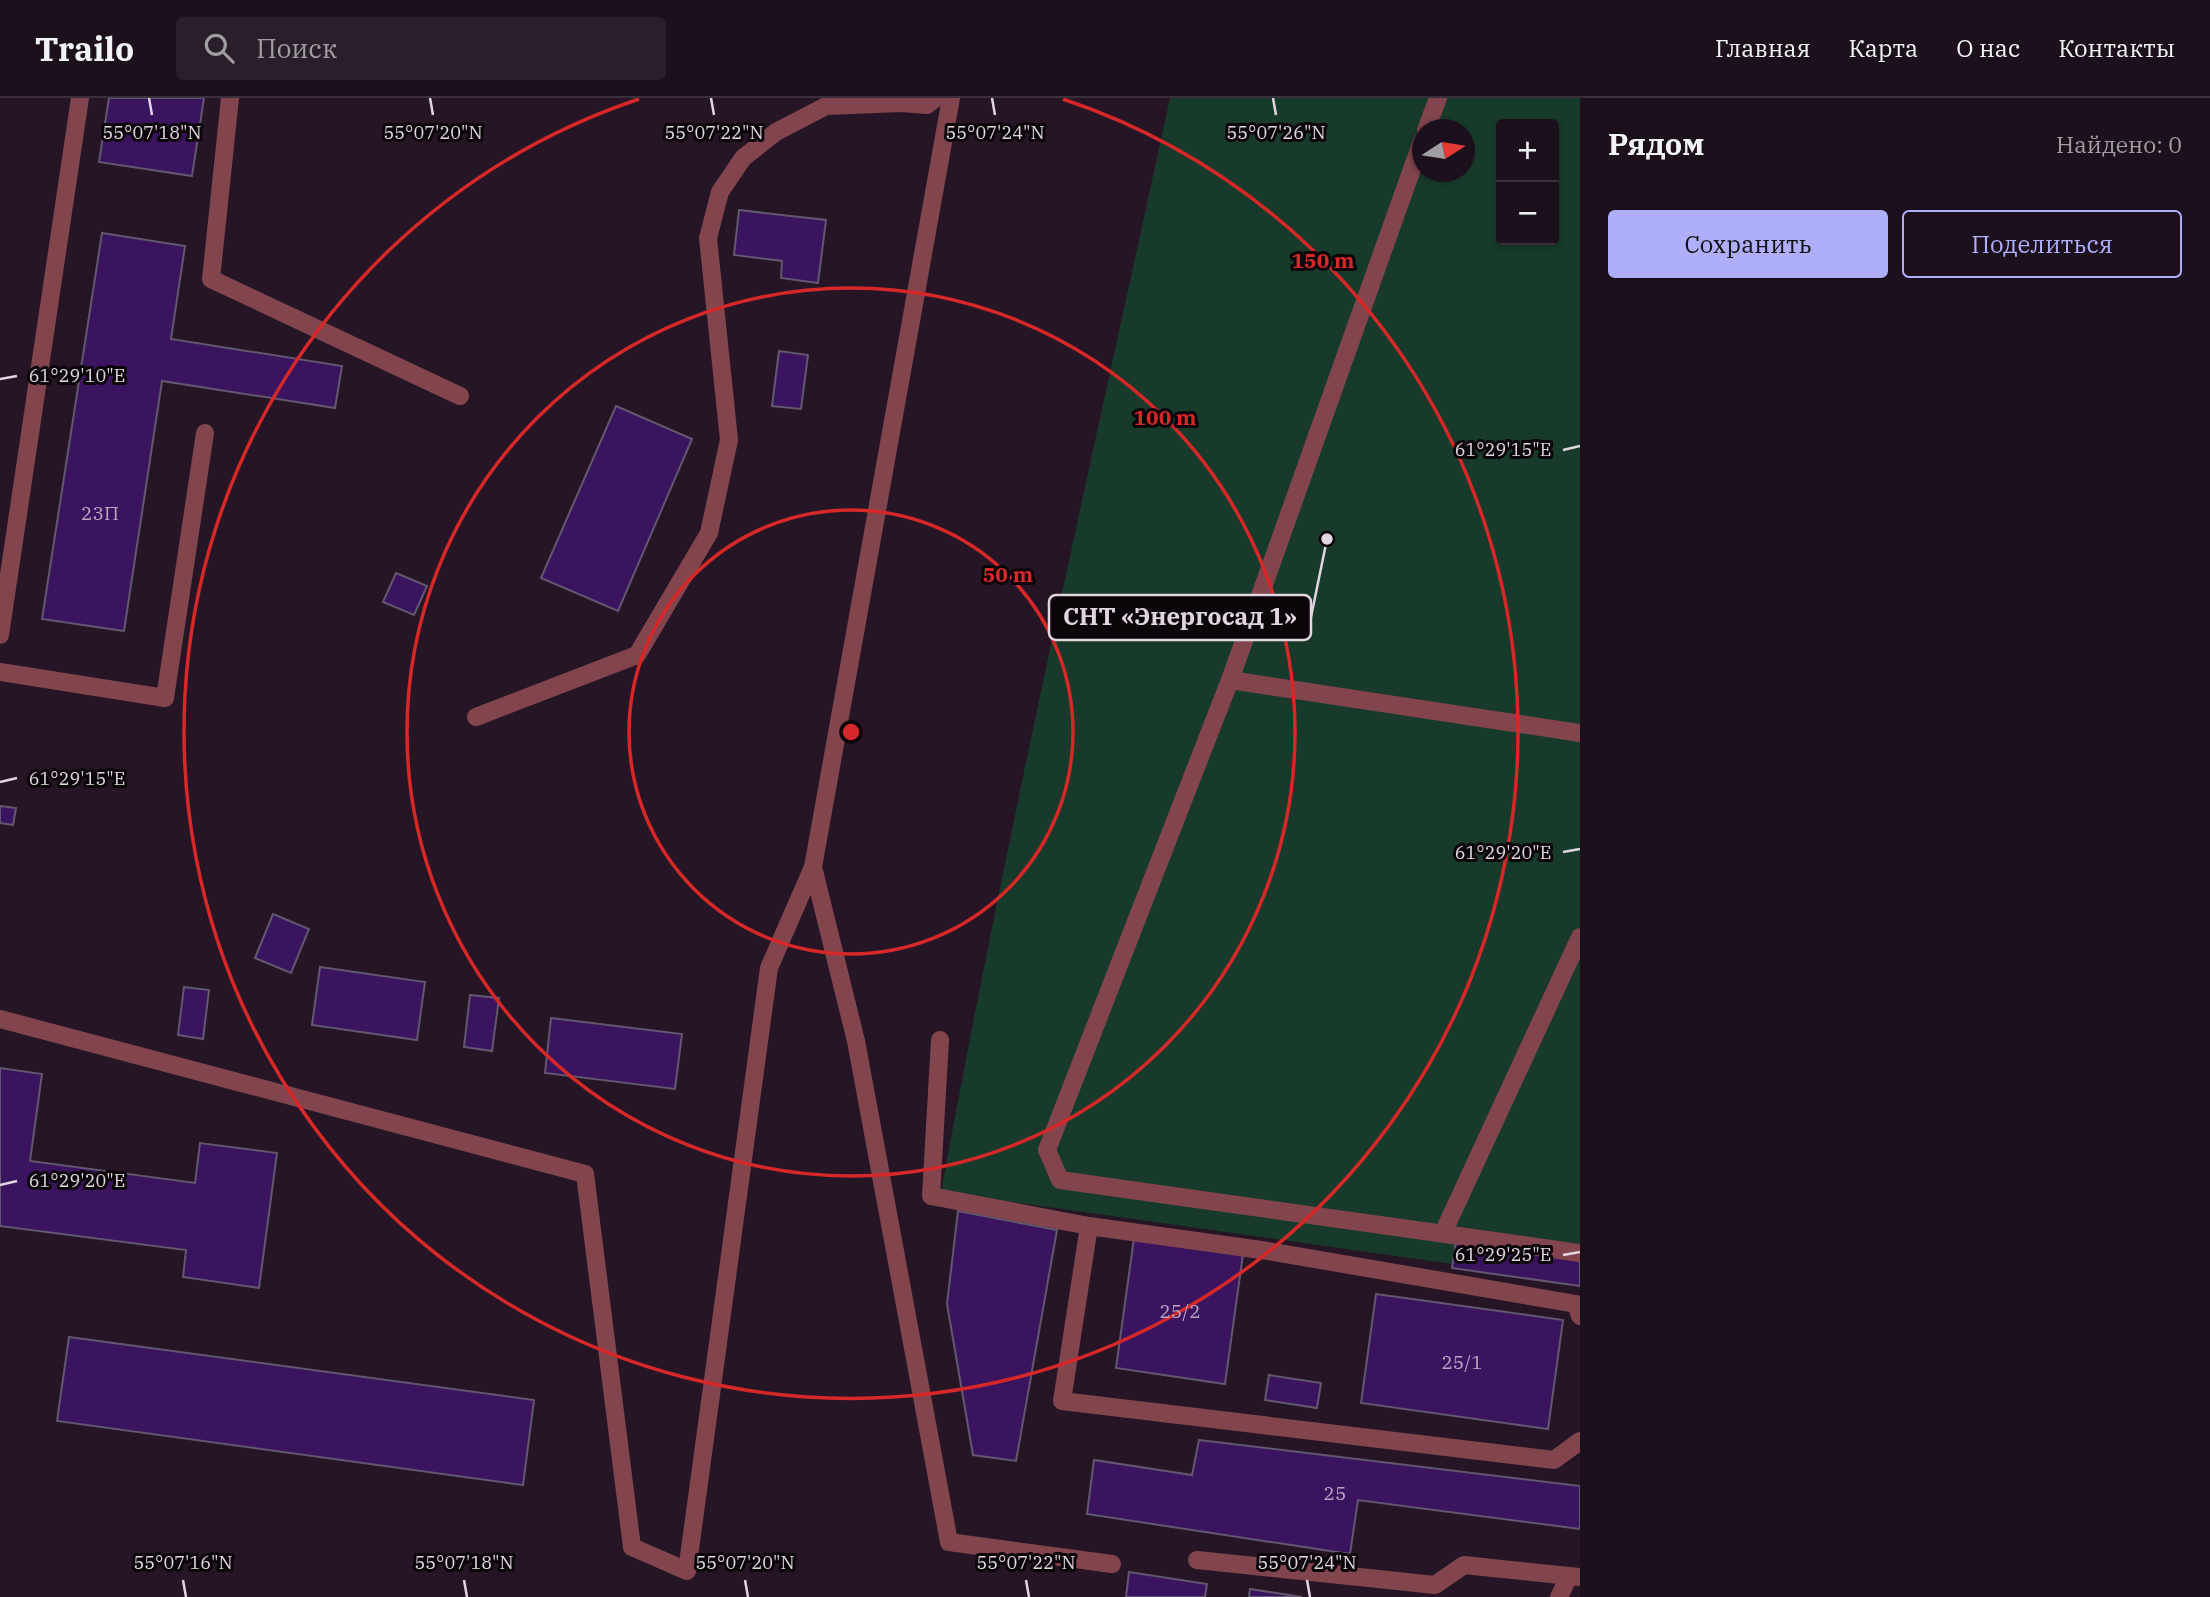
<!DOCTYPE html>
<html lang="ru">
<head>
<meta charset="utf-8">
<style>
	body { margin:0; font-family:"IBM Plex Serif",serif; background:#291e29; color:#f1f3f6 }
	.controls { position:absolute; right:21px; top:21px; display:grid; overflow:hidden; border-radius:7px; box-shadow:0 2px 5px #0004 }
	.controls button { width:63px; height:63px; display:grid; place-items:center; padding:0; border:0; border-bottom:2px solid #3a303b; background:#1c101c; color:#f1f3f6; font:35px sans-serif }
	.compass { position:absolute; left:1412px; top:21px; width:63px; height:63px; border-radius:50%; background:#1c101c; box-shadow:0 2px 5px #0004; rotate:78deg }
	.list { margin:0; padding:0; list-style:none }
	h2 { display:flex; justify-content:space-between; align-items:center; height:91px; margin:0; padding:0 28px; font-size:30px }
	h2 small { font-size:23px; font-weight:400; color:#a09da3 }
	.actions { display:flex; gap:14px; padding:21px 28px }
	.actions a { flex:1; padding:16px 0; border:2px solid #afaefa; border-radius:7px; text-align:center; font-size:24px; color:#afaefa }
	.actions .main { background:#afaefa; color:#111 }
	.icon { flex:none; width:38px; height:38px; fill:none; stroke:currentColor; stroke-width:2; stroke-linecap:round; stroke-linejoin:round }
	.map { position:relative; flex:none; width:1580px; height:1499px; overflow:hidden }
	header { display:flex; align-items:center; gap:42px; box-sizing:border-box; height:98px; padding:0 35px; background:#1c101c; border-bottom:2px solid #3a303b }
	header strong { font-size:33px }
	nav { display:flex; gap:38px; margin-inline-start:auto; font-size:24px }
	.search { width:490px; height:63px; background:#291e29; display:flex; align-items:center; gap:18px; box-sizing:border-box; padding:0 24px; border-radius:7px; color:#a09da3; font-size:26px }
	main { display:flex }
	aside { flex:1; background:#1c101c }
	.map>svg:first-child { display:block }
	.green { fill:#173a2a; fill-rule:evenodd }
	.building { fill:#3b1460; stroke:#61586f; stroke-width:2 }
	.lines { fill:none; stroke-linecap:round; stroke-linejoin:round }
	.minor { stroke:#82454d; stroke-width:18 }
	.ticks { fill:none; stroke:#e1d6e0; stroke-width:2.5 }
	.ring { fill:none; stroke:#d62828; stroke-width:3.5 }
	.labels { text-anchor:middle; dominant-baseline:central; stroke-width:6; stroke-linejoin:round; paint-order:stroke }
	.number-label { font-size:19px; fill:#b8a6c0 }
	.ticks-label { font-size:18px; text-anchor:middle; fill:#e1d6e0; stroke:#0b050a; stroke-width:6; stroke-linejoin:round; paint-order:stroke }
	.centre { fill:#d62828; stroke:#0b050a; stroke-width:3.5 }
	.ring-label { font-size:21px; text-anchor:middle; font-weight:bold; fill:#d62828; stroke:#0b050a; stroke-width:6; stroke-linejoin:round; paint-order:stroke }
	.leader { fill:none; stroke:#e1d6e0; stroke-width:2.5 }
	.callout-dot { fill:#e1d6e0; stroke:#0b050a; stroke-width:2.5 }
	.callout { fill:#0b050a; stroke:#e1d6e0; stroke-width:2.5 }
	.callout-label { font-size:24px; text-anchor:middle; font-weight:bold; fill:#e1d6e0 }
</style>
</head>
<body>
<header>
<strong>Trailo</strong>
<div class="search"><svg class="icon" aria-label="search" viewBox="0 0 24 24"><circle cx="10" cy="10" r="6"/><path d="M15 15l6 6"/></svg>Поиск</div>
<nav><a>Главная</a><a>Карта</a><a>О нас</a><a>Контакты</a></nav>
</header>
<main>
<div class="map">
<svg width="1580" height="1499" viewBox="0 0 1580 1499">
	<rect width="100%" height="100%" fill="#261625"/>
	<path class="green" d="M1170,0H1580V1184L941,1094C1008,728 1091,364 1170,0ZM1501,26H1554V142H1501ZM1422,32H1464V74H1422Z"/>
	<g class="building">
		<path d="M109,0H204L192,78L99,64Z"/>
		<path d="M739,112L826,122L818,185L781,180L782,163L734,157Z"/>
		<path d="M102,135L185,148L171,241L342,268L335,310L162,283L124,533L42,521Z"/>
		<path d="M779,253L808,257L801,311L772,308Z"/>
		<path d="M616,308L692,341L618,513L541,480Z"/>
		<path d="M396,475L427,488L414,517L383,504Z"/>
		<path d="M0,708L16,710L13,727L0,725Z"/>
		<path d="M273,816L309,831L291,875L255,860Z"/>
		<path d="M320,869L425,884L417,942L312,927Z"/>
		<path d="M184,889L209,892L203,941L178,937Z"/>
		<path d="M470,897L499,900L492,953L464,949Z"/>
		<path d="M551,920L682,936L675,991L545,975Z"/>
		<path d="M0,970L42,976L30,1063L195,1085L200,1045L277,1055L259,1190L183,1179L186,1152L0,1128Z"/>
		<path d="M958,1113L1057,1132L1016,1363L973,1357L947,1206Z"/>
		<path d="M1134,1140L1243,1156L1225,1286L1116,1270Z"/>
		<path d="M1456,1143L1580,1160V1188L1452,1170Z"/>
		<path d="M1376,1196L1563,1222L1548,1331L1361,1305Z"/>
		<path d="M69,1239L534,1302L523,1387L57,1323Z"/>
		<path d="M1269,1277L1321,1285L1317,1310L1265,1302Z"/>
		<path d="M1199,1342L1580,1388V1431L1358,1402L1350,1456L1087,1416L1094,1362L1192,1377Z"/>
		<path d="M1129,1474L1207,1486L1205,1499H1126Z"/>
		<path d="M1250,1491L1302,1499H1249Z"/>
	</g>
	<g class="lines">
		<g class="minor">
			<path d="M230,0L211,181L460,298"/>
			<path d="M1426,32L1438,0"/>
			<path d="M1422,43L1230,582L1047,1052L1060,1082L1580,1155"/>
			<path d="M0,537L80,0"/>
			<path d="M0,574L165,600L205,335"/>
			<path d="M1230,582L1580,635"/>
			<path d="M476,619L637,557L709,435L729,342L708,140L720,94L743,60L776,34L826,8L901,5L927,7L936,0"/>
			<path d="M813,769L856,943L949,1444L1112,1466"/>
			<path d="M0,921L585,1076L632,1449L687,1473L769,870L813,769L951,0"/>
			<path d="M940,942L931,1098L1089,1128"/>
			<path d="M1443,1135L1580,839"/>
			<path d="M1580,1218L1576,1206L1268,1153L1089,1128L1062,1303L1554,1362L1580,1343"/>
			<path d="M1197,1462L1435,1487L1464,1467L1569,1478"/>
			<path d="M1559,1499L1569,1478L1580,1479"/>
		</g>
	</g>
	<path class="ticks" d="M149,0L152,17M430,0L433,17M711,0L714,17M992,0L995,17M1273,0L1276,17M0,281L17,278M1563,352L1580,348M0,684L17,680M1563,754L1580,751M0,1087L17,1083M1563,1157L1580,1154M183,1482L186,1499M464,1482L467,1499M745,1482L748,1499M1026,1482L1029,1499M1307,1482L1310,1499"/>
	<g class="ring">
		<circle cx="851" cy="634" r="222"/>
		<circle cx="851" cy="634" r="444"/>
		<path d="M1063 1A667 667 0 1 1 639 1"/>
	</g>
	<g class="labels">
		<g class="number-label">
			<text x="100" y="415">23П</text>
			<text x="1180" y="1213">25/2</text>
			<text x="1462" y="1264">25/1</text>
			<text x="1335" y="1395">25</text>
		</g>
	</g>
	<g class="ticks-label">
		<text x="152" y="41">55°07'18"N</text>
		<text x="433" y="41">55°07'20"N</text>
		<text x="714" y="41">55°07'22"N</text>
		<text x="995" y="41">55°07'24"N</text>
		<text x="1276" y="41">55°07'26"N</text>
		<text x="77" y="284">61°29'10"E</text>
		<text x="1503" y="358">61°29'15"E</text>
		<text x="77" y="687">61°29'15"E</text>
		<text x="1503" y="761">61°29'20"E</text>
		<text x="77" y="1089">61°29'20"E</text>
		<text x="1503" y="1163">61°29'25"E</text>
		<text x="183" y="1471">55°07'16"N</text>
		<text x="464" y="1471">55°07'18"N</text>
		<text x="745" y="1471">55°07'20"N</text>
		<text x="1026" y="1471">55°07'22"N</text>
		<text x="1307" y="1471">55°07'24"N</text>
	</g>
	<circle cx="851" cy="634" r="10" class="centre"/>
	<g class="ring-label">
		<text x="1323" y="170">150 m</text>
		<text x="1165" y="327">100 m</text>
		<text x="1008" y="484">50 m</text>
	</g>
	<path class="leader" d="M1327 441L1311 519"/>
	<circle class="callout-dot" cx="1327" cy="441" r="7"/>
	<rect class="callout" x="1049" y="497" width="262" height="45" rx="7"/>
	<g class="callout-label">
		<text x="1180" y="527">СНТ «Энергосад 1»</text>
	</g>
</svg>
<div class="controls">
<button>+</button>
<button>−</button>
</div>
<svg class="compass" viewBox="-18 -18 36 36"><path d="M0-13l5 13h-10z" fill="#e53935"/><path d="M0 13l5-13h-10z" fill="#a09da3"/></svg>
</div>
<aside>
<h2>Рядом<small>Найдено: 0</small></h2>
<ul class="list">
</ul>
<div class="actions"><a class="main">Сохранить</a><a>Поделиться</a></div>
</aside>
</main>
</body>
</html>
